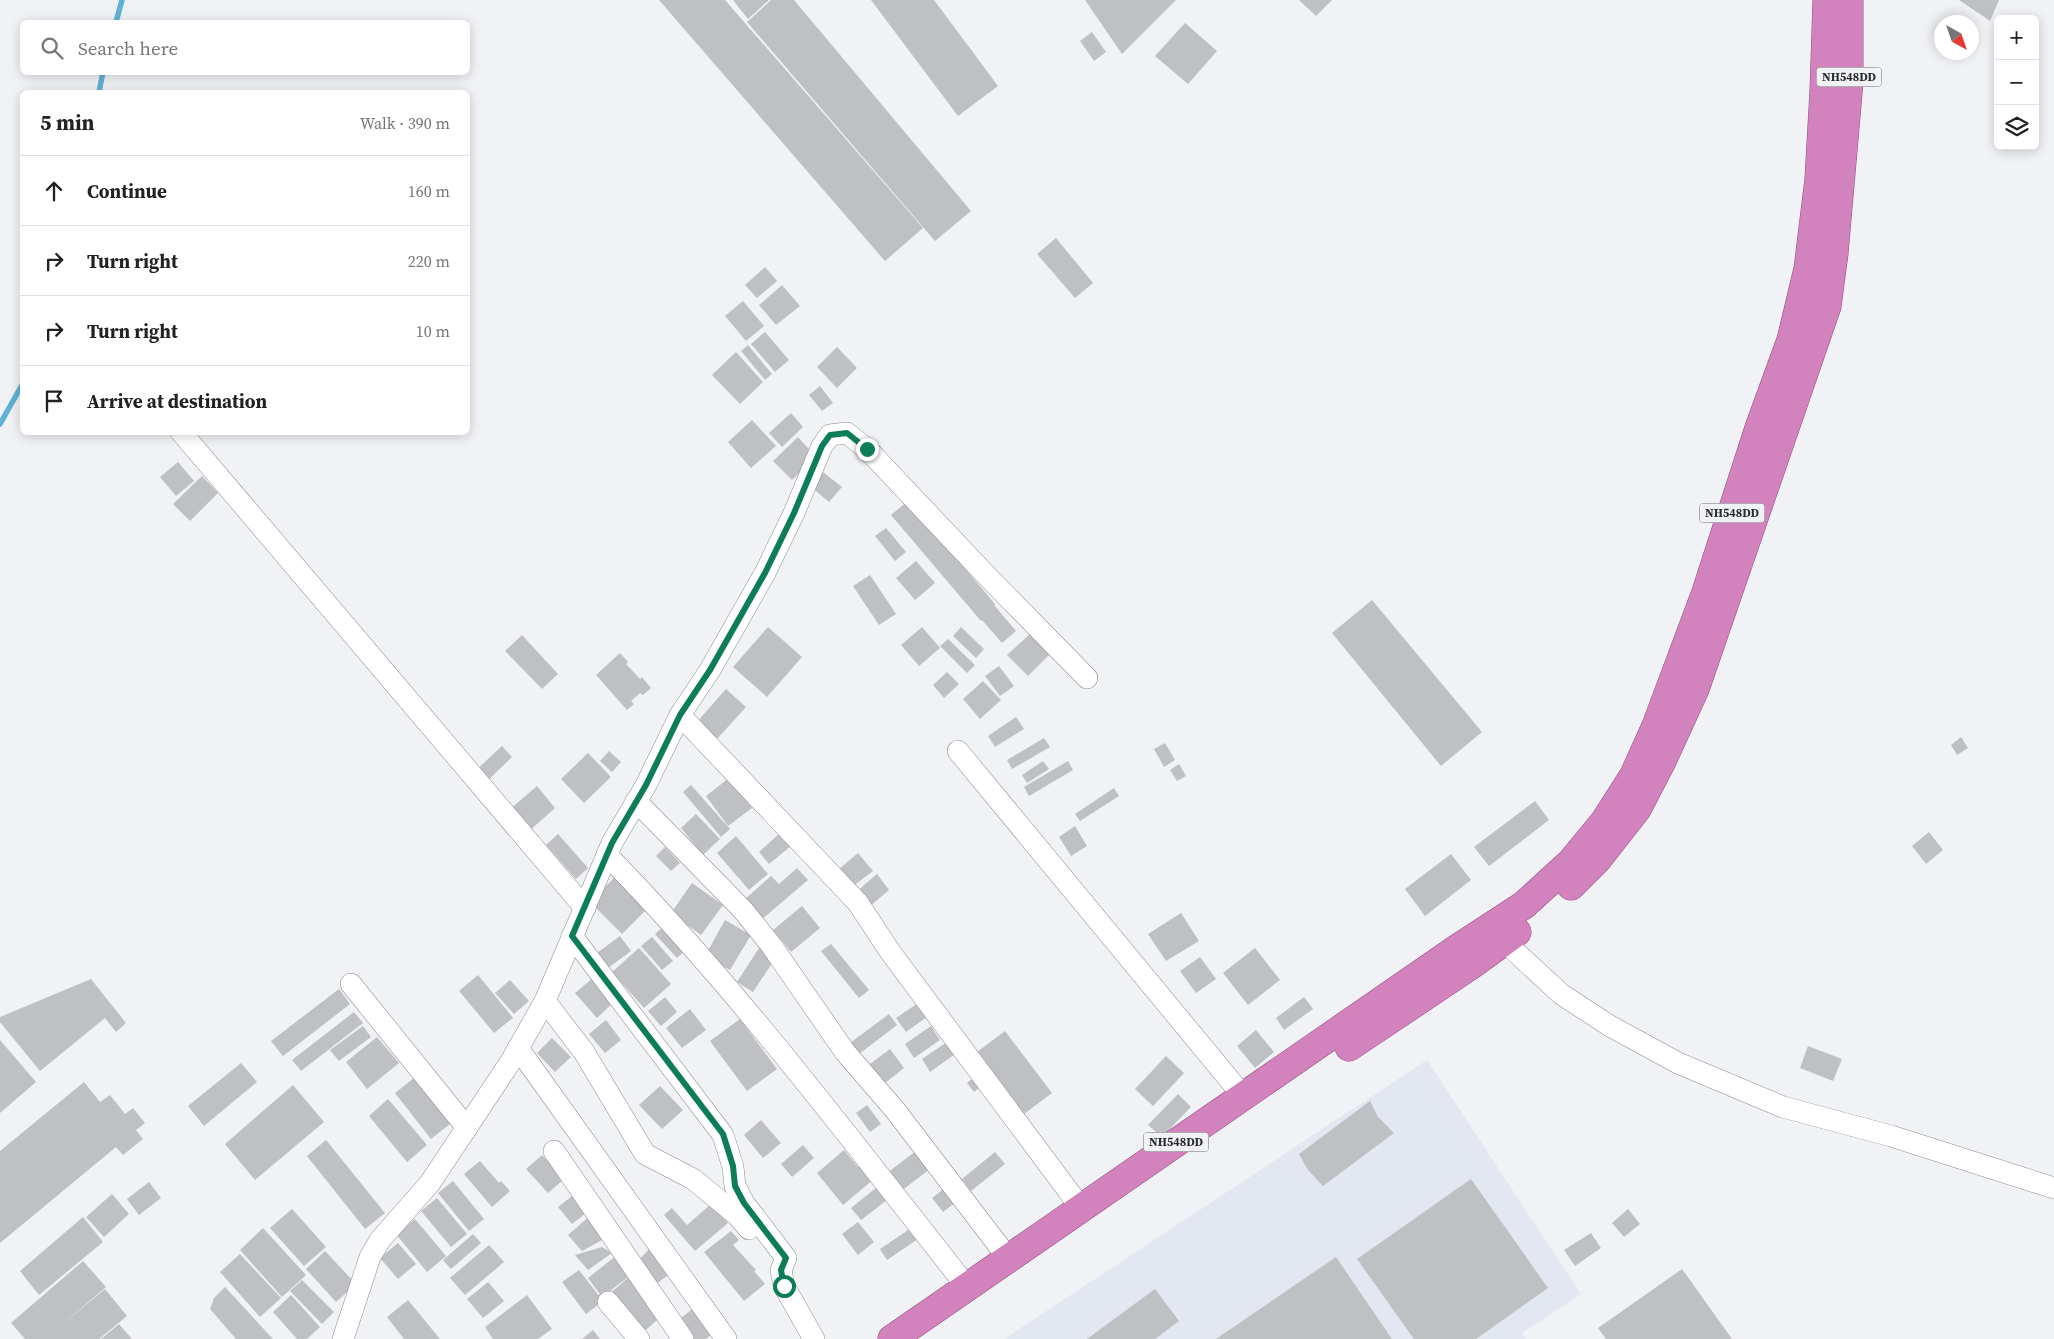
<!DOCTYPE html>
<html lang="en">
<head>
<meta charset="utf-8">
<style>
	body { margin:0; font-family:"Source Serif 4",serif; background:#f6f6f6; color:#222 }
	.controls { position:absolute; right:15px; top:15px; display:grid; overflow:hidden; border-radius:8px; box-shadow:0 2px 12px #0003 }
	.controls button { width:45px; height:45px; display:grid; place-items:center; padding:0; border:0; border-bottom:1px solid #e0e0e0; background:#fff; color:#222; font:25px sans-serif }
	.compass { position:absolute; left:1934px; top:15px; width:45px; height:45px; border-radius:50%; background:#fff; box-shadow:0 2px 12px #0003; rotate:140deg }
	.stop { position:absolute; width:15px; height:15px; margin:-11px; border:4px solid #0d7d58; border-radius:50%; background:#fff }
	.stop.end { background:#0d7d58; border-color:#fff; box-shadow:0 1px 5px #0008 }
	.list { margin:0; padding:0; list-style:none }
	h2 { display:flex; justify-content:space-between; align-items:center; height:65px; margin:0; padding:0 20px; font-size:21px }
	h2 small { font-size:16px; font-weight:400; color:#767676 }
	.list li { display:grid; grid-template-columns:32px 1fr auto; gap:15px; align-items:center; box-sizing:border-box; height:70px; padding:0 20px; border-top:1px solid #e0e0e0 }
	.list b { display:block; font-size:19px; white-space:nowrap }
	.list em { font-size:16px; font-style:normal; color:#767676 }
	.icon { flex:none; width:28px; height:28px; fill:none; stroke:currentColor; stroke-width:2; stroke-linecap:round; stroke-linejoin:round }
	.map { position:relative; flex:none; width:2054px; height:1339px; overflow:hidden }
	.search { position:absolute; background:#fff; box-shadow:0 2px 12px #0003; left:20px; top:20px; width:450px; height:55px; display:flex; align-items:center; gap:12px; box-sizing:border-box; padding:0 18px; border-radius:8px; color:#767676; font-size:19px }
	.panel { position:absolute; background:#fff; box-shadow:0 2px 12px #0003; left:20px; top:90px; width:450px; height:345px; border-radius:8px }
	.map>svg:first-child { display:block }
	.built { fill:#e3e7f1 }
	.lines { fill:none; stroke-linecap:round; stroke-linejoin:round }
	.stream { stroke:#5fb2d3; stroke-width:5.5 }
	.building { fill:#bfc0c3 }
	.minor-casing { stroke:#8b8c8f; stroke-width:22 }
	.trunk-casing { stroke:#905080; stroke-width:29 }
	.minor { stroke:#fff; stroke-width:21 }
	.trunk { stroke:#d282bc; stroke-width:28 }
	.route { stroke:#0d7d58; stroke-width:6 }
	.labels { text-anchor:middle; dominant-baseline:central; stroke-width:5; stroke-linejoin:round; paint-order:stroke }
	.shield { fill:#f1f2f5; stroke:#666769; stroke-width:1 }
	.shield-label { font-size:12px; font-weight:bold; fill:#2b2c2d }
</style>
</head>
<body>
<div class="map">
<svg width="2054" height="1339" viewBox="0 0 2054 1339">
	<rect width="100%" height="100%" fill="#f1f2f5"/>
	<path class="built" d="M1427,1060L1581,1294L1522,1333L1526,1339H1004Z"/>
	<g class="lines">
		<g class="stream">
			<path d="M116,22L122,0"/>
			<path d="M99,92L103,72"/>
			<path d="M0,424L22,385"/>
		</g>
	</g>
	<g class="building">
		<path d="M659,0H725L923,228L885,261Z"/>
		<path d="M733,0H769L748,19Z"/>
		<path d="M771,0H794L971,211L935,241L747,22Z"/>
		<path d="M871,0H934L998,86L958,116Z"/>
		<path d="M1085,0H1176L1122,54Z"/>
		<path d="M1299,0H1332L1316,16Z"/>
		<path d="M1959,0H1999L1990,21Z"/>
		<path d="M1185,23L1217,51L1188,84L1155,56Z"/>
		<path d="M1092,32L1106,52L1094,61L1080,41Z"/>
		<path d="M1056,238L1093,283L1075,298L1037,254Z"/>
		<path d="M765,267L777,281L757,298L745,285Z"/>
		<path d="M782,285L800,306L776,325L759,305Z"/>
		<path d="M743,301L764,326L746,341L725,316Z"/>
		<path d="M765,332L789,360L775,372L751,344Z"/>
		<path d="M748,345L772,374L765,380L741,351Z"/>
		<path d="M837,347L857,368L837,388L817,367Z"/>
		<path d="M736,352L763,382L740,404L712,375Z"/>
		<path d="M820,386L833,403L822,411L809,395Z"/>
		<path d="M791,413L803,427L782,447L769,433Z"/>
		<path d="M752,420L776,446L751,468L728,442Z"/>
		<path d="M798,437L816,457L792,480L773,461Z"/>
		<path d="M178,462L194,481L176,496L160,477Z"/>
		<path d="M823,472L842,487L829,502L811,487Z"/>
		<path d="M202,476L218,493L190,521L173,504Z"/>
		<path d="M908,501L995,604L994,605L1016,631L1002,643L982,620L981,621L891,515Z"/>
		<path d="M886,528L906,552L895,561L875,536Z"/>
		<path d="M916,561L935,583L915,600L896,578Z"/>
		<path d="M870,575L896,614L879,625L853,586Z"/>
		<path d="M1372,600L1482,732L1441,766L1332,633Z"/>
		<path d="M768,627L802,657L767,697L733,667Z"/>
		<path d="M922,627L940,648L919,666L901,645Z"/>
		<path d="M961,627L984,649L976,658L953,636Z"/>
		<path d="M1031,633L1051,653L1028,676L1007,655Z"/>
		<path d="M522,635L558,674L542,689L505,651Z"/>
		<path d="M948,639L975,665L967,673L940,646Z"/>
		<path d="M620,653L628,662L626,664L640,679L642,677L651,688L643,695L640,693L631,701L634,704L627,710L596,675Z"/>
		<path d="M999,666L1014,686L1000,696L985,676Z"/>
		<path d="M947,672L959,684L944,698L933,685Z"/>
		<path d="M983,681L1001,700L980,719L963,699Z"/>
		<path d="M726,689L746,707L717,739L697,722Z"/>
		<path d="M1016,717L1024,729L995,747L988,736Z"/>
		<path d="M1961,737L1968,748L1957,755L1951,745Z"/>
		<path d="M1044,738L1050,747L1012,769L1007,760Z"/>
		<path d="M1165,743L1175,760L1164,767L1154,749Z"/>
		<path d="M502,746L512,757L484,784L473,773Z"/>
		<path d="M609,751L621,762L612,772L600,761Z"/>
		<path d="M588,753L611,777L584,803L561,779Z"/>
		<path d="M1043,761L1049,769L1027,783L1022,775Z"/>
		<path d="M1068,761L1073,770L1029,796L1024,787Z"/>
		<path d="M1179,764L1186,776L1177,781L1170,770Z"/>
		<path d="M729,778L752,808L728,826L706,796Z"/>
		<path d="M691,785L730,829L721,837L683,792Z"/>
		<path d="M537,786L555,808L527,833L508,811Z"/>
		<path d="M1114,788L1119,796L1080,821L1075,814Z"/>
		<path d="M1535,801L1549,820L1489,866L1474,847Z"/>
		<path d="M696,814L720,839L703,855L681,828Z"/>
		<path d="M1075,826L1087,846L1071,856L1059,837Z"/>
		<path d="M1929,832L1943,850L1926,864L1912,846Z"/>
		<path d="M780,833L791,846L769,864L759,852Z"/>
		<path d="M558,834L588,868L576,879L546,845Z"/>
		<path d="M736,836L768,874L749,890L717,853Z"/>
		<path d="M665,847L680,863L671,871L656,856Z"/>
		<path d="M858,853L873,871L852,887L838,870Z"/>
		<path d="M1451,854L1471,880L1425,916L1405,889Z"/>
		<path d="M797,868L808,880L761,920L744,900L771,876L779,884Z"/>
		<path d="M877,874L889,890L869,907L856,892Z"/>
		<path d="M615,877L647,909L622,934L590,902Z"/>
		<path d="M692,883L723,905L701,935L671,913Z"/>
		<path d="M802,906L820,928L791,952L773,930Z"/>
		<path d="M1181,913L1199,941L1166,961L1148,934Z"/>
		<path d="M725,920L751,935L730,970L705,956Z"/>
		<path d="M667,923L689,947L677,958L655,934Z"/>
		<path d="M620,936L631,951L604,971L593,956Z"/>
		<path d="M652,937L673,961L662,970L641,946Z"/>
		<path d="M831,944L869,990L859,998L821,951Z"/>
		<path d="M639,948L671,984L644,1008L612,972Z"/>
		<path d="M759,948L775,959L753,992L737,982Z"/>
		<path d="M1255,948L1280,980L1248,1005L1223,973Z"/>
		<path d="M1200,957L1216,979L1196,993L1180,971Z"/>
		<path d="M478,975L513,1018L494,1033L459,991Z"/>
		<path d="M594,977L615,1001L597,1018L575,993Z"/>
		<path d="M91,979L126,1023L116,1032L105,1018L40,1071L0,1022V1017Z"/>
		<path d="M510,980L529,1001L514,1014L495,993Z"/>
		<path d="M339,989L350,1004L283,1056L271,1041Z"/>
		<path d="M665,997L677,1012L661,1026L648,1011Z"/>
		<path d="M1304,997L1313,1009L1284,1030L1276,1018Z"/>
		<path d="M921,1001L931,1014L906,1032L896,1018Z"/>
		<path d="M690,1009L706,1030L682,1048L666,1028Z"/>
		<path d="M354,1012L363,1023L301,1071L292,1060Z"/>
		<path d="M889,1014L897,1025L859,1054L850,1043Z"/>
		<path d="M740,1019L777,1069L747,1091L710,1041Z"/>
		<path d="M606,1020L621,1040L605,1053L589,1034Z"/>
		<path d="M363,1026L371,1037L339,1061L330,1050Z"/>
		<path d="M931,1026L940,1040L914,1058L905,1044Z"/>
		<path d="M1256,1030L1274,1052L1255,1068L1237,1046Z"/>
		<path d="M1005,1031L1052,1093L1024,1114L977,1052Z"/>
		<path d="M377,1037L399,1063L367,1089L346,1062Z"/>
		<path d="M552,1038L571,1057L555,1072L537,1053Z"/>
		<path d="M0,1040L36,1082L0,1113Z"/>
		<path d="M950,1040L958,1052L930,1072L922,1059Z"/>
		<path d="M1808,1046L1842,1059L1833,1081L1800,1068Z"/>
		<path d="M890,1049L904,1068L885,1083L870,1064Z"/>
		<path d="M1166,1056L1184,1073L1153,1106L1135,1089Z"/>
		<path d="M241,1063L257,1082L204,1126L188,1106Z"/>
		<path d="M419,1074L455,1120L431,1139L395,1093Z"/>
		<path d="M977,1075L984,1084L974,1092L967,1083Z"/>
		<path d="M84,1082L100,1102L110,1095L125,1114L133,1108L145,1123L136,1130L143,1139L123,1155L116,1147L0,1243V1151Z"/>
		<path d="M293,1085L324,1122L255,1180L225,1144Z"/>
		<path d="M660,1086L683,1110L662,1129L639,1105Z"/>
		<path d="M1178,1094L1191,1107L1162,1137L1148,1125Z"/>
		<path d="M388,1099L427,1145L407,1162L369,1116Z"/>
		<path d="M1370,1101L1378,1117L1394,1133L1323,1186L1308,1170L1299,1154Z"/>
		<path d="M867,1105L881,1124L870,1132L856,1113Z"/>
		<path d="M761,1120L781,1143L763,1158L744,1135Z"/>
		<path d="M326,1140L385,1213L365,1229L307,1156Z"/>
		<path d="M803,1145L814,1158L792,1177L781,1164Z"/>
		<path d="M844,1150L858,1167L862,1164L874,1179L843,1205L817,1173Z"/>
		<path d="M916,1151L930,1169L901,1191L887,1173Z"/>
		<path d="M995,1152L1005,1164L971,1191L962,1179Z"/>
		<path d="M542,1155L564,1179L548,1193L526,1169Z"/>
		<path d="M480,1161L499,1183L501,1181L510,1191L492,1207L464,1174Z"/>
		<path d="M1471,1179L1548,1288L1476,1339H1414L1357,1259Z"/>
		<path d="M453,1181L484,1219L469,1231L438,1193Z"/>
		<path d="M149,1182L161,1198L139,1215L127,1199Z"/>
		<path d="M881,1184L891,1197L861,1220L851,1208Z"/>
		<path d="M949,1185L960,1199L943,1212L932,1198Z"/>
		<path d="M576,1193L590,1210L572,1224L558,1207Z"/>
		<path d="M112,1194L129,1214L104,1237L86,1217Z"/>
		<path d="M437,1198L467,1234L451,1247L421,1211Z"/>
		<path d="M711,1204L728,1223L695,1251L664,1215L672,1208L687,1225Z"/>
		<path d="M292,1209L326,1247L304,1266L270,1228Z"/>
		<path d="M1628,1209L1640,1224L1624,1237L1612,1223Z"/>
		<path d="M591,1215L605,1232L602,1240L582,1251L568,1235Z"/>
		<path d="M83,1217L103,1242L39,1295L20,1271Z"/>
		<path d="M415,1219L446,1256L427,1272L396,1234Z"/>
		<path d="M858,1222L874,1242L858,1255L842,1234Z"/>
		<path d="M263,1228L306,1275L282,1297L240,1250Z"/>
		<path d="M911,1228L918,1239L887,1260L880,1249Z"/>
		<path d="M731,1231L739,1240L733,1245L756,1270L754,1271L765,1284L744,1301L704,1252Z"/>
		<path d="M1591,1233L1601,1248L1575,1266L1564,1250Z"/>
		<path d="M473,1234L481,1243L451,1269L443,1260Z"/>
		<path d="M398,1243L416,1264L398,1279L380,1258Z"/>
		<path d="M489,1245L504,1262L465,1295L450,1278Z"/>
		<path d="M652,1246L674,1271L656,1284L639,1260Z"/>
		<path d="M602,1247L612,1253L588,1270L575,1255Z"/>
		<path d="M325,1251L356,1284L336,1302L306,1269Z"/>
		<path d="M240,1254L281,1298L260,1317L220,1272Z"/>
		<path d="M617,1255L632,1274L602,1297L588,1278Z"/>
		<path d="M1336,1257L1392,1339H1216Z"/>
		<path d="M83,1261L106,1287L60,1326L105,1289L127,1316L99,1339H25L11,1323Z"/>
		<path d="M1682,1269L1732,1339H1606L1598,1328Z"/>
		<path d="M579,1270L603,1301L586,1314L562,1282Z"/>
		<path d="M630,1276L662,1316L641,1334L608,1295Z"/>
		<path d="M302,1280L334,1312L322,1324L290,1291Z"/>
		<path d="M488,1282L504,1301L483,1318L467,1299Z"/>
		<path d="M225,1287L273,1339H236L210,1309L214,1298Z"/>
		<path d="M1155,1289L1179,1321L1155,1339H1087Z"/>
		<path d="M291,1295L320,1327L307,1339H297L273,1312Z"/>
		<path d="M527,1295L552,1329L538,1339H493L485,1327Z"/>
		<path d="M408,1300L440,1339H404L387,1317Z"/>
		<path d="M696,1306L716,1331L706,1339H690L676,1322Z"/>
		<path d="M119,1324L132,1339H101Z"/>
		<path d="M593,1330L600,1339H582Z"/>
	</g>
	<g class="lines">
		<defs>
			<g id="minor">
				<path d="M181,432L585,908"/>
				<path d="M680,715L858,903L891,953L1081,1208"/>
				<path d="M958,751L1243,1096"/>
				<path d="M636,801L742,909L771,945L845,1052L895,1110L1008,1258"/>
				<path d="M607,855C738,989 851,1140 967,1287"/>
				<path d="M1494,932L1561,994L1610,1026L1678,1063L1783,1107L1891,1136L2054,1188"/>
				<path d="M572,936L723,1135L733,1167L735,1186L744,1203L786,1258L781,1270L784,1286L814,1339"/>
				<path d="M351,984L467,1128"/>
				<path d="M545,1001L584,1052L645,1154L693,1179L737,1215L749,1229"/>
				<path d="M518,1048L726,1339"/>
				<path d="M554,1151L683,1339"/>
				<path d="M608,1302L639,1339"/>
				<path d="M343,1339L370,1257L380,1240L430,1183L511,1061L545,1001L612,843L646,785L680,715L710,670L765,573L794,513L822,446L830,435L847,433L867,449L987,576L1087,678"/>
			</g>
			<g id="trunk">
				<path d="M1571,886L1597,860L1637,809L1662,761L1695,689L1827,306L1834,253L1849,82V0"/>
				<path d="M1349,1047L1470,966L1517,932"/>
				<path d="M892,1339L1455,950L1524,905L1571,862L1604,822L1634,775L1656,726L1706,592L1759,428L1791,340L1808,269L1819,179L1824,91L1827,0"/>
			</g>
		</defs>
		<use href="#minor" class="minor-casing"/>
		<use href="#trunk" class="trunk-casing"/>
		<use href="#minor" class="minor"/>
		<use href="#trunk" class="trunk"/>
	</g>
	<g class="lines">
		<path class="route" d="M784,1286L781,1270L786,1258L744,1203L735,1186L733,1166L723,1134L572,936L612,843L646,785L680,715L710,670L765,573L794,513L822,446L830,435L847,433L867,449"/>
	</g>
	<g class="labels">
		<g class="shield">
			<rect x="1816.5" y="67.5" width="65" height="19" rx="4"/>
			<rect x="1699.5" y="503.5" width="65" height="19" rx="4"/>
			<rect x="1143.5" y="1132.5" width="65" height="19" rx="4"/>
		</g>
		<g class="shield-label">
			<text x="1849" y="77">NH548DD</text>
			<text x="1732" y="513">NH548DD</text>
			<text x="1176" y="1142">NH548DD</text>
		</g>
	</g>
</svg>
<div class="controls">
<button>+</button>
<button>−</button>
<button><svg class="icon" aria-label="layers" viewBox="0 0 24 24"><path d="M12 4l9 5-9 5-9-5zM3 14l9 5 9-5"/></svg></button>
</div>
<svg class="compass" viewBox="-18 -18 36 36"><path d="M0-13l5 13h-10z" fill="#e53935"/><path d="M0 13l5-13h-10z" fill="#767676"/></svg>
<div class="stop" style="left:784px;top:1286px"></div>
<div class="stop end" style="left:867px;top:449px"></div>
<div class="search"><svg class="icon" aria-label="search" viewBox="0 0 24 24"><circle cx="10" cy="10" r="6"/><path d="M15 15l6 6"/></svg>Search here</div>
<section class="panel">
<h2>5 min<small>Walk · 390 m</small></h2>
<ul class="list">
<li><svg class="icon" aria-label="ahead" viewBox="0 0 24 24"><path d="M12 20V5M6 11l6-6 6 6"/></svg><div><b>Continue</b></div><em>160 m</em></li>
<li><svg class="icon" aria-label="right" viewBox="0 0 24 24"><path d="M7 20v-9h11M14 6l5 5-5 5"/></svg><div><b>Turn right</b></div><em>220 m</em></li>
<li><svg class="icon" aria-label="right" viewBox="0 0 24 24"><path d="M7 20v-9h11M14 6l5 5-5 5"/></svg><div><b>Turn right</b></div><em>10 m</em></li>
<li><svg class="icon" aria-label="arrive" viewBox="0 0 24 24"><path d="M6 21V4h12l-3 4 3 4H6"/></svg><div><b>Arrive at destination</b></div></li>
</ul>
</section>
</div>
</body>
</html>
